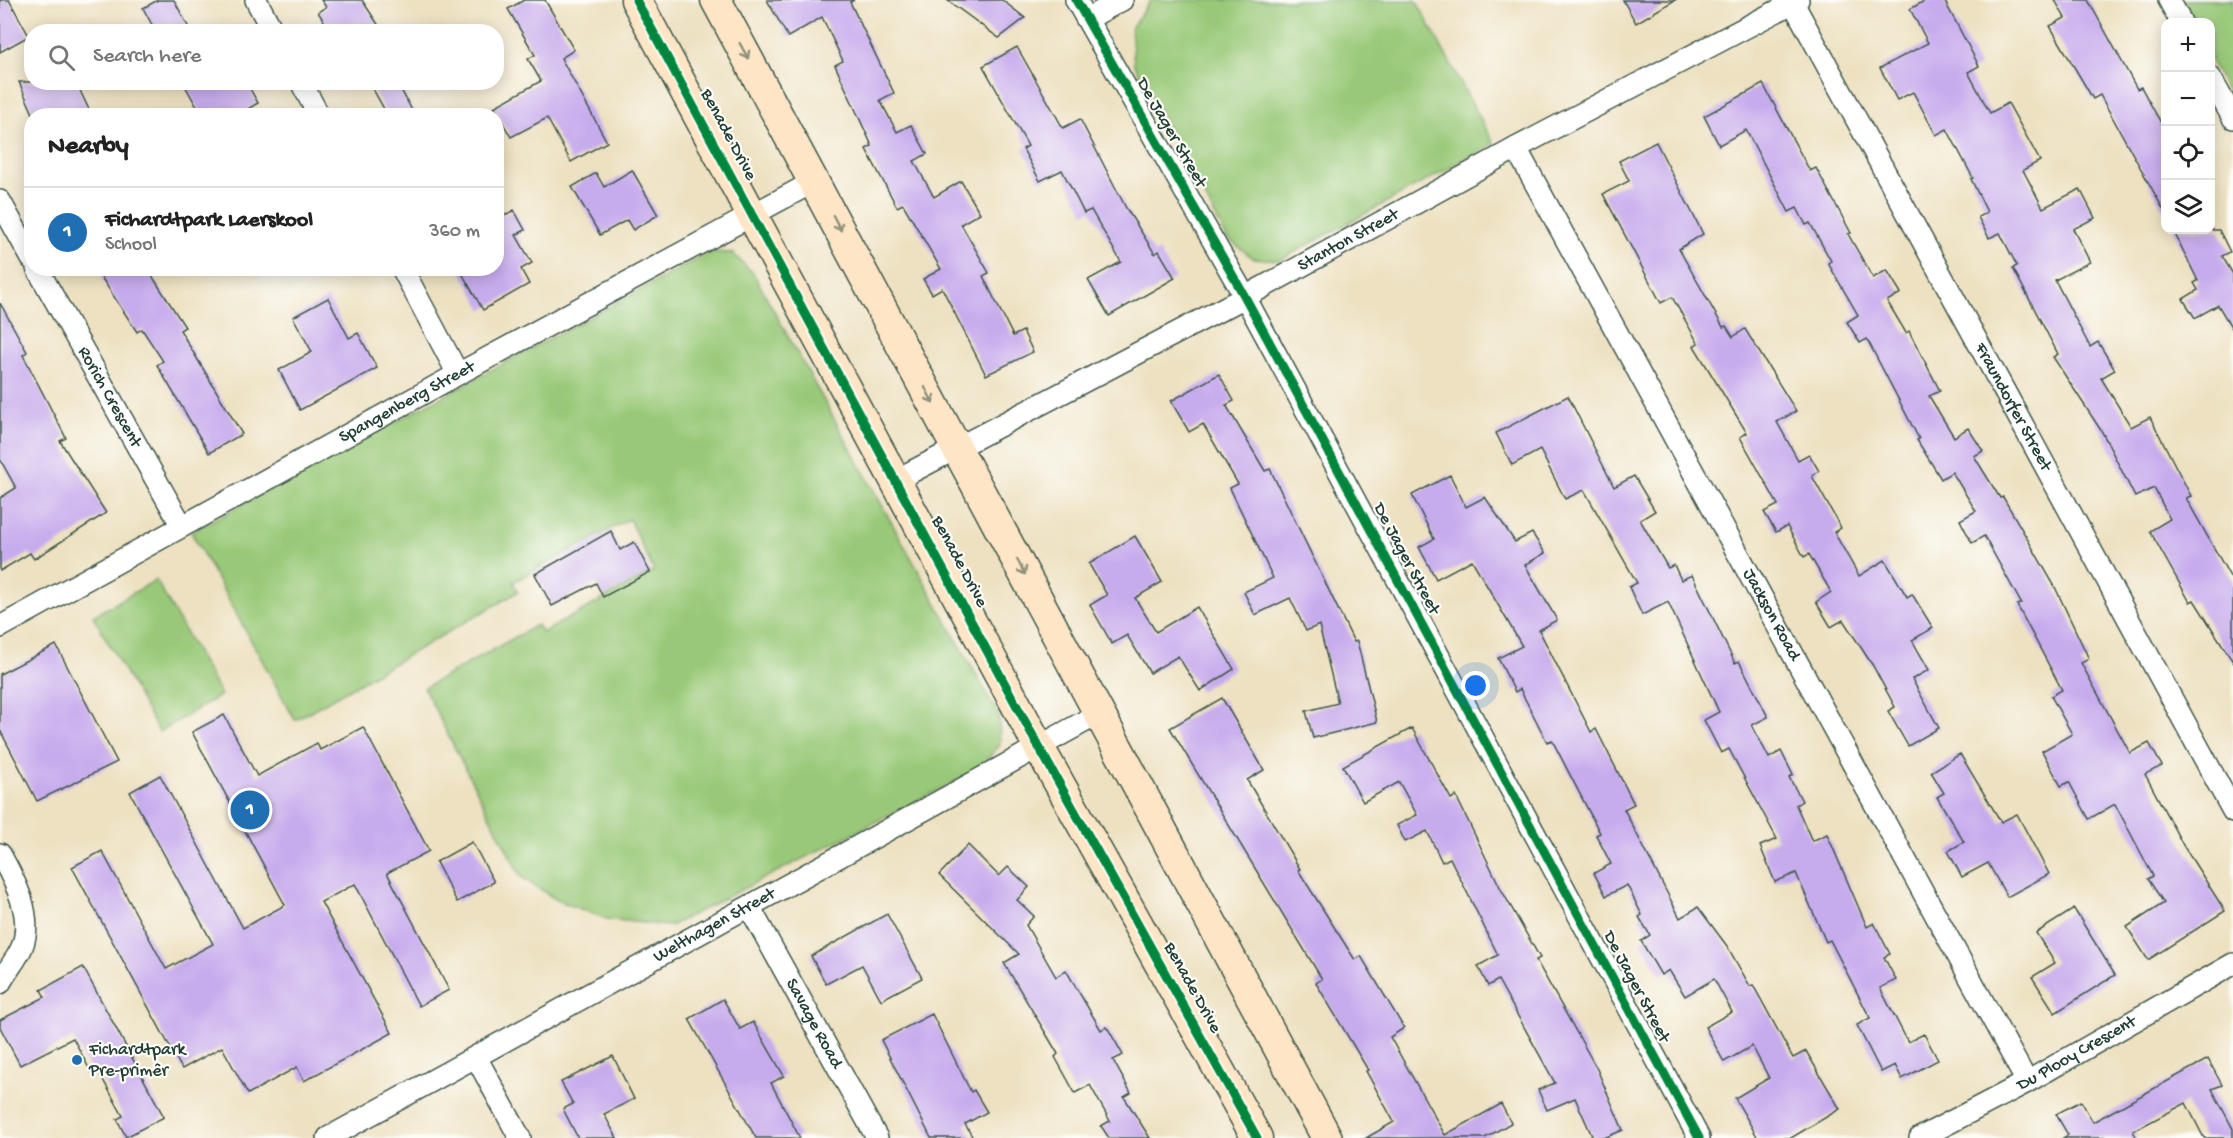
<!DOCTYPE html>
<html lang="en">
<head>
<meta charset="utf-8">
<style>
	body { margin:0; font-family:"Gochi Hand",sans-serif; background:#f6f6f6; color:#222 }
	.controls { position:absolute; right:18px; top:18px; display:grid; overflow:hidden; border-radius:12px; box-shadow:0 3px 15px #0003 }
	.controls button { width:54px; height:54px; display:grid; place-items:center; padding:0; border:0; border-bottom:2px solid #e0e0e0; background:#fff; color:#222; font:30px sans-serif }
	.you { position:absolute; left:1476px; top:686px; width:21px; height:21px; margin:-15px; border:4px solid #fff; border-radius:50%; background:#1a73e8; box-shadow:0 0 0 9px #1a73e833 }
	.badge { display:grid; place-items:center; width:39px; height:39px; border-radius:50%; background:#1f6fb2; color:#fff; font-size:20px; font-weight:700 }
	.pin { position:absolute; translate:-50% -50%; border:3px solid #fff; box-shadow:0 2px 6px #0006 }
	.list { margin:0; padding:0; list-style:none }
	h2 { display:flex; justify-content:space-between; align-items:center; height:78px; margin:0; padding:0 24px; font-size:26px }
	h2 small { font-size:20px; font-weight:400; color:#767676 }
	.list li { display:grid; grid-template-columns:39px 1fr auto; gap:18px; align-items:center; box-sizing:border-box; height:90px; padding:0 24px; border-top:2px solid #e0e0e0 }
	.list b { display:block; font-size:22px; white-space:nowrap }
	.list p { margin:0; font-size:20px; white-space:nowrap; color:#767676 }
	.list em { font-size:20px; font-style:normal; color:#767676 }
	.icon { flex:none; width:33px; height:33px; fill:none; stroke:currentColor; stroke-width:2; stroke-linecap:round; stroke-linejoin:round }
	.map { position:relative; flex:none; width:2233px; height:1138px; overflow:hidden }
	.search { position:absolute; background:#fff; box-shadow:0 3px 15px #0003; left:24px; top:24px; width:480px; height:66px; display:flex; align-items:center; gap:15px; box-sizing:border-box; padding:0 21px; border-radius:24px; color:#767676; font-size:22px }
	.panel { position:absolute; background:#fff; box-shadow:0 3px 15px #0003; left:24px; top:108px; width:480px; height:168px; border-radius:24px }
	.map>svg:first-child { display:block }
	.green { fill:#99c978; stroke:#5c8356; stroke-width:1.5 }
	.building { fill:#c7aced }
	.lines { fill:none; stroke-linecap:round; stroke-linejoin:round }
	.street-casing { stroke:#3e5649; stroke-width:24 }
	.secondary-casing { stroke:#3e5649; stroke-width:33 }
	.street { stroke:#fff; stroke-width:21 }
	.secondary { stroke:#fee5c5; stroke-width:30 }
	.cycleway-casing { stroke:#fdfcf7; stroke-width:13 }
	.cycleway { stroke:#00873e; stroke-width:9 }
	.oneway { stroke:#8e917c }
	.poi-dot { fill:#1f6fb2; stroke:#fdfcf7; stroke-width:2 }
	.labels { text-anchor:middle; dominant-baseline:central; stroke-width:4.5; stroke-linejoin:round; paint-order:stroke }
	.street-label { font-size:18px; fill:#1f3d34; stroke:#fdfcf7 }
	.poi-label { font-size:18px; fill:#1f3d34; stroke:#fdfcf7; text-anchor:start }
</style>
</head>
<body>
<div class="map">
<svg width="2233" height="1138" viewBox="0 0 2233 1138">
	<rect width="100%" height="100%" fill="#fdfcf7"/>
	<filter id="ink" filterUnits="userSpaceOnUse"><feTurbulence type="fractalNoise" baseFrequency=".0167" numOctaves="2"/><feDisplacementMap in="SourceGraphic" scale="12" xChannelSelector="R" yChannelSelector="G"/><feConvolveMatrix kernelMatrix="1 2 1 2 8 2 1 2 1" color-interpolation-filters="sRGB"/></filter>
	<filter id="wash" filterUnits="userSpaceOnUse"><feTurbulence type="fractalNoise" baseFrequency=".008" numOctaves="4" result="noise"/><feDisplacementMap in="SourceGraphic" scale="24" xChannelSelector="R" yChannelSelector="G"/><feGaussianBlur stdDeviation="1.35" result="paint"/><feColorMatrix in="noise" values="0 0 0 0 0 0 0 0 0 0 0 0 0 0 0 0 0 1.4 0 .05"/><feComposite in="paint" operator="in"/></filter>
	<g filter="url(#wash)">
		<rect width="100%" height="100%" fill="#ede1c1"/>
		<g class="green">
			<path d="M1151,0H1416L1494,144L1280,260L1253,258L1227,238L1134,64L1131,28Z"/>
			<path d="M2177,0H2233V103L2211,62L2210,22H2189Z"/>
			<path d="M710,252L732,253L753,273L999,716L1000,745L976,771L670,926L607,919L557,900L521,877L424,688L537,625L542,633L654,571L629,519L513,582L518,592L295,720L191,532Z"/>
			<path d="M156,580L221,695L159,732L93,616Z"/>
		</g>
		<g id="blocks">
			<g class="building">
				<path d="M0,0H9L29,36L0,52Z"/>
				<path d="M158,0H174L191,32H156L143,8Z"/>
				<path d="M321,0H362L383,32H331L318,12L326,7Z"/>
				<path d="M524,0H545L574,50L561,58L607,142L571,162L547,118L511,137L494,107L541,81L528,59L535,55L508,9Z"/>
				<path d="M767,0H854L850,2L894,93L880,100L897,132L911,125L927,154L914,161L934,197L961,181L980,213L961,224L989,273L983,276L1013,336L1023,331L1033,352L986,375L942,288L932,294L923,279L941,269L903,204L897,207L866,149L872,146L835,65L843,61L822,17L788,37Z"/>
				<path d="M947,0H1002L1025,18L999,38Z"/>
				<path d="M1623,0H1675L1636,23Z"/>
				<path d="M1926,0H1944L1979,66L1968,72L1990,113L2008,103L2040,161L2023,170L2043,208L2080,189L2095,218L2073,229L2090,262L2055,280L2090,347L2098,342L2115,370L2101,378L2131,427L2150,417L2191,496L2186,498L2233,582V662L2194,600L2190,602L2150,531L2170,519L2154,488L2135,497L2102,432L2053,357L2058,354L2013,268L2017,266L2000,233L1989,238L1978,217L1987,212L1971,179L1973,178L1947,129L1936,135L1913,92L1897,100L1880,68L1928,43L1910,9Z"/>
				<path d="M2055,0H2088L2137,89L2141,87L2166,132V214L2100,95L2093,99L2050,26L2065,18Z"/>
				<path d="M1017,47L1063,128L1080,119L1126,208L1155,254L1159,251L1175,278L1109,316L1088,280L1121,262L1091,210L1084,213L1062,170L1040,181L1023,149L1028,146L983,66Z"/>
				<path d="M19,82H76L92,116H34Z"/>
				<path d="M183,82H246L258,103L246,110L249,116H202Z"/>
				<path d="M369,82H397L415,116H388Z"/>
				<path d="M1763,84L1810,171L1816,168L1851,233L1848,234L1873,278L1887,270L1901,293L1887,301L1906,333L1909,331L1940,391L1929,396L1954,437L1968,428L1983,451L1974,456L2000,498L2003,497L2054,585L2089,659L2081,663L2130,753L2149,743L2162,766L2145,774L2183,845L2225,911L2148,960L2127,927L2164,903L2148,879L2153,876L2115,804L2089,819L2069,782L2061,786L2042,751L2072,734L2051,696L2062,690L2017,605L2021,603L1984,536L1972,543L1960,520L1976,511L1952,472L1941,479L1917,440L1919,439L1867,339L1860,343L1847,322L1858,315L1828,263L1831,261L1810,223L1806,225L1797,208L1789,212L1746,130L1719,145L1704,116Z"/>
				<path d="M1656,142L1703,234L1679,249L1723,327L1726,326L1733,337L1745,329L1796,411L1777,422L1798,460L1809,454L1819,471L1812,476L1841,528L1834,532L1859,576L1885,560L1907,597L1912,594L1933,628L1912,640L1929,670L1912,679L1939,728L1908,746L1888,711L1895,707L1873,666L1843,620L1831,627L1816,602L1831,592L1809,554L1804,557L1787,526L1776,532L1764,512L1778,505L1740,437L1747,433L1694,346L1698,343L1672,297L1661,303L1603,194L1629,181L1619,161Z"/>
				<path d="M632,170L658,215L633,230L627,220L600,235L572,187L596,173L604,187Z"/>
				<path d="M496,202L504,216L514,210L525,230L516,235L532,263L521,269L529,284L483,310L459,268H496Z"/>
				<path d="M2173,230H2219L2230,252L2222,256L2233,274V330L2218,305L2195,318L2183,299L2198,290L2194,283L2198,281Z"/>
				<path d="M114,268H147L185,327L180,330L242,434L209,453L157,365L163,361L142,329L137,332L101,277Z"/>
				<path d="M328,298L349,338L358,333L377,368L300,410L279,370L312,352L293,317Z"/>
				<path d="M0,303L27,352L23,355L66,438L60,441L106,513L34,559L30,553L0,571V498L16,488L0,459Z"/>
				<path d="M1219,374L1234,401L1226,405L1265,471L1270,469L1354,642L1357,641L1377,722L1313,738L1306,711L1338,703L1319,625L1306,631L1290,598L1255,615L1244,592L1273,578L1230,488L1238,484L1203,424L1189,432L1171,401Z"/>
				<path d="M1568,396L1614,487L1634,476L1655,511L1640,520L1668,568L1674,565L1681,580L1692,575L1735,663L1739,661L1768,717L1752,725L1769,758L1781,751L1793,775L1789,777L1802,801L1796,805L1812,841L1827,834L1867,927L1874,923L1890,954L1884,957L1896,980L1880,988L1908,1042L1924,1034L1938,1060L1902,1079L1895,1065L1881,1072L1857,1025L1870,1018L1830,940L1826,942L1796,873L1775,882L1760,846L1777,839L1729,749L1721,753L1704,720L1719,712L1668,602L1642,615L1629,587L1637,583L1584,490L1565,499L1540,450L1512,465L1496,433Z"/>
				<path d="M1450,475L1466,507L1485,497L1515,542L1532,533L1545,553L1525,565L1557,620L1539,630L1591,732L1596,729L1634,804L1624,809L1680,918L1698,907L1727,946L1750,986L1753,985L1793,1058L1806,1051L1840,1109L1791,1138H1758L1735,1098L1769,1078L1752,1046L1724,1062L1705,1027L1732,1012L1714,979L1685,996L1669,970L1661,975L1641,941L1650,935L1639,917L1642,915L1627,885L1606,896L1594,873L1611,864L1596,835L1600,833L1552,740L1547,742L1520,689L1515,692L1498,658L1522,646L1472,560L1436,579L1419,547L1434,539L1412,495Z"/>
				<path d="M611,531L620,550L634,542L650,572L603,597L596,583L552,606L535,574Z"/>
				<path d="M1135,536L1162,582L1135,598L1156,632L1197,607L1234,669L1200,691L1178,656L1150,673L1127,635L1112,644L1090,605L1107,595L1089,564Z"/>
				<path d="M56,645L117,762L37,801L0,730V674Z"/>
				<path d="M1222,698L1264,770L1247,780L1300,869L1298,870L1355,960L1361,956L1404,1028L1390,1037L1445,1135L1501,1104L1511,1123L1485,1138H1366L1394,1122L1366,1071L1368,1070L1316,983L1322,979L1170,728Z"/>
				<path d="M224,715L257,776L317,743L320,750L363,727L429,851L387,873L449,990L419,1006L355,884L321,902L392,1033L304,1081L297,1067L248,1094L222,1047L182,1069L72,867L102,851L166,969L213,944L130,792L160,775L243,928L285,905L192,732Z"/>
				<path d="M1412,728L1451,799L1456,796L1501,889L1540,958L1536,960L1597,1069L1623,1130L1604,1138H1593L1575,1098L1547,1110L1538,1090L1555,1083L1498,980L1488,986L1478,966L1498,955L1450,858L1442,862L1427,831L1405,842L1397,825L1417,815L1399,782L1363,802L1343,766Z"/>
				<path d="M1960,754L2001,822L2017,814L2049,874L2007,897L1988,863L1962,877L1948,851L1964,842L1937,797L1944,793L1931,772Z"/>
				<path d="M472,842L494,882L457,902L436,862Z"/>
				<path d="M968,845L999,876L1008,867L1029,887L1017,900L1034,916L1026,925L1056,977L1066,970L1101,1030L1107,1027L1123,1055L1113,1060L1131,1093L1124,1097L1150,1138H1109L1101,1126L1110,1121L1090,1085L1075,1093L1055,1057L1058,1054L1004,963L1019,954L939,875Z"/>
				<path d="M2074,909L2115,975L2055,1013L2032,977L2055,963L2036,933Z"/>
				<path d="M887,914L922,978L881,1000L862,965L826,984L811,956Z"/>
				<path d="M83,967L164,1117L126,1137L117,1119L123,1116L97,1069L91,1072L73,1038L20,1065L0,1027V1020L45,997L41,990Z"/>
				<path d="M723,999L740,1029L753,1022L784,1076L771,1083L800,1138H756L689,1019Z"/>
				<path d="M932,1014L971,1092L974,1090L987,1112L965,1124L973,1138H931L881,1040Z"/>
				<path d="M613,1056L634,1099L604,1114L617,1138H578L563,1109L573,1104L561,1082Z"/>
				<path d="M2208,1059L2222,1085L2212,1089L2233,1129V1138H2204L2186,1103L2133,1131L2137,1138H2063L2068,1135L2056,1114L2081,1101L2093,1122Z"/>
			</g>
		</g>
	</g>
	<g filter="url(#ink)">
		<use href="#blocks" fill-opacity="0" stroke="#3e5649" stroke-width="1.5"/>
		<g class="lines">
			<defs>
				<g id="street">
					<path d="M256,0L273,32"/>
					<path d="M1076,0L1245,297L1699,1138"/>
					<path d="M2169,0L2181,22"/>
					<path id="s1" d="M1793,3L2233,811"/>
					<path d="M1087,19L1122,0"/>
					<path d="M2210,77L2233,118"/>
					<path d="M301,82L319,116"/>
					<path id="s2" d="M1516,148L2027,1082"/>
					<path d="M0,201L32,259"/>
					<path id="s3" d="M37,268L182,526"/>
					<path d="M402,268L458,374"/>
					<path id="s4" d="M896,480L1245,297L1516,148L1798,0"/>
					<path id="s5" d="M0,627L458,374L815,181"/>
					<path d="M0,854C15,881 34,916 22,947C17,959 7,970 0,983"/>
					<path id="s6" d="M750,908L877,1138"/>
					<path d="M476,1057L520,1138"/>
					<path id="s7" d="M328,1138L1100,713"/>
					<path id="s8" d="M1920,1138L2027,1082L2233,964"/>
				</g>
				<g id="secondary">
					<path d="M636,0L1040,749L1257,1138"/>
					<path d="M716,0L1327,1138"/>
				</g>
			</defs>
			<use href="#street" class="street-casing"/>
			<use href="#secondary" class="secondary-casing"/>
			<use href="#street" class="street"/>
			<use href="#secondary" class="secondary"/>
			<defs>
				<g id="cycleway">
					<path d="M636,0L1040,749L1257,1138"/>
					<path d="M1076,0L1245,297L1699,1138"/>
				</g>
			</defs>
			<use href="#cycleway" class="cycleway-casing"/>
			<use href="#cycleway" class="cycleway"/>
		</g>
		<defs><path id="oneway-shaft" d="M-6 0H5M1.5-3L5.5 0L1.5 3" fill="none" stroke-width="1.6" stroke-linecap="round" stroke-linejoin="round" transform="scale(1.5)"/></defs>
		<g class="oneway">
			<use href="#oneway-shaft" transform="translate(744 51) rotate(61)"/>
			<use href="#oneway-shaft" transform="translate(837 223) rotate(62)"/>
			<use href="#oneway-shaft" transform="translate(929 395) rotate(62)"/>
			<use href="#oneway-shaft" transform="translate(1021 567) rotate(62)"/>
		</g>
	</g>
	<circle class="poi-dot" cx="77" cy="1060" r="6"/>
	<g class="labels">
		<g class="street-label">
			<text transform="translate(1171 133) rotate(60)">De Jager Street</text>
			<text transform="translate(728 135) rotate(62)">Benade Drive</text>
			<text stroke="none"><textPath href="#s4" startOffset="512">Stanton Street</textPath></text>
			<text stroke="none"><textPath href="#s3" startOffset="148">Rorich Crescent</textPath></text>
			<text stroke="none"><textPath href="#s5" startOffset="465">Spangenberg Street</textPath></text>
			<text stroke="none"><textPath href="#s1" startOffset="460">Fraundorfer Street</textPath></text>
			<text transform="translate(1406 559) rotate(62)">De Jager Street</text>
			<text transform="translate(959 562) rotate(62)">Benade Drive</text>
			<text stroke="none"><textPath href="#s2" startOffset="532">Jackson Road</textPath></text>
			<text stroke="none"><textPath href="#s7" startOffset="441">Welthagen Street</textPath></text>
			<text transform="translate(1636 987) rotate(62)">De Jager Street</text>
			<text transform="translate(1192 988) rotate(61)">Benade Drive</text>
			<text stroke="none"><textPath href="#s6" startOffset="132">Savage Road</textPath></text>
			<text stroke="none"><textPath href="#s8" startOffset="178">Du Plooy Crescent</textPath></text>
		</g>
		<g class="poi-label">
			<text x="89" y="1050">Fichardtpark<tspan x="89" dy="21">Pre-primêr</tspan></text>
		</g>
	</g>
</svg>
<div class="controls">
<button>+</button>
<button>−</button>
<button><svg class="icon" aria-label="locate" viewBox="0 0 24 24"><circle cx="12" cy="12" r="6"/><path d="M12 2v4M12 18v4M2 12h4M18 12h4"/></svg></button>
<button><svg class="icon" aria-label="layers" viewBox="0 0 24 24"><path d="M12 4l9 5-9 5-9-5zM3 14l9 5 9-5"/></svg></button>
</div>
<div class="you"></div>
<div class="pin badge" style="left:250px;top:810px">1</div>
<div class="search"><svg class="icon" aria-label="search" viewBox="0 0 24 24"><circle cx="10" cy="10" r="6"/><path d="M15 15l6 6"/></svg>Search here</div>
<section class="panel">
<h2>Nearby<small></small></h2>
<ul class="list">
<li><span class="badge">1</span><div><b>Fichardtpark Laerskool</b><p>School</p></div><em>360 m</em></li>
</ul>
</section>
</div>
</body>
</html>
